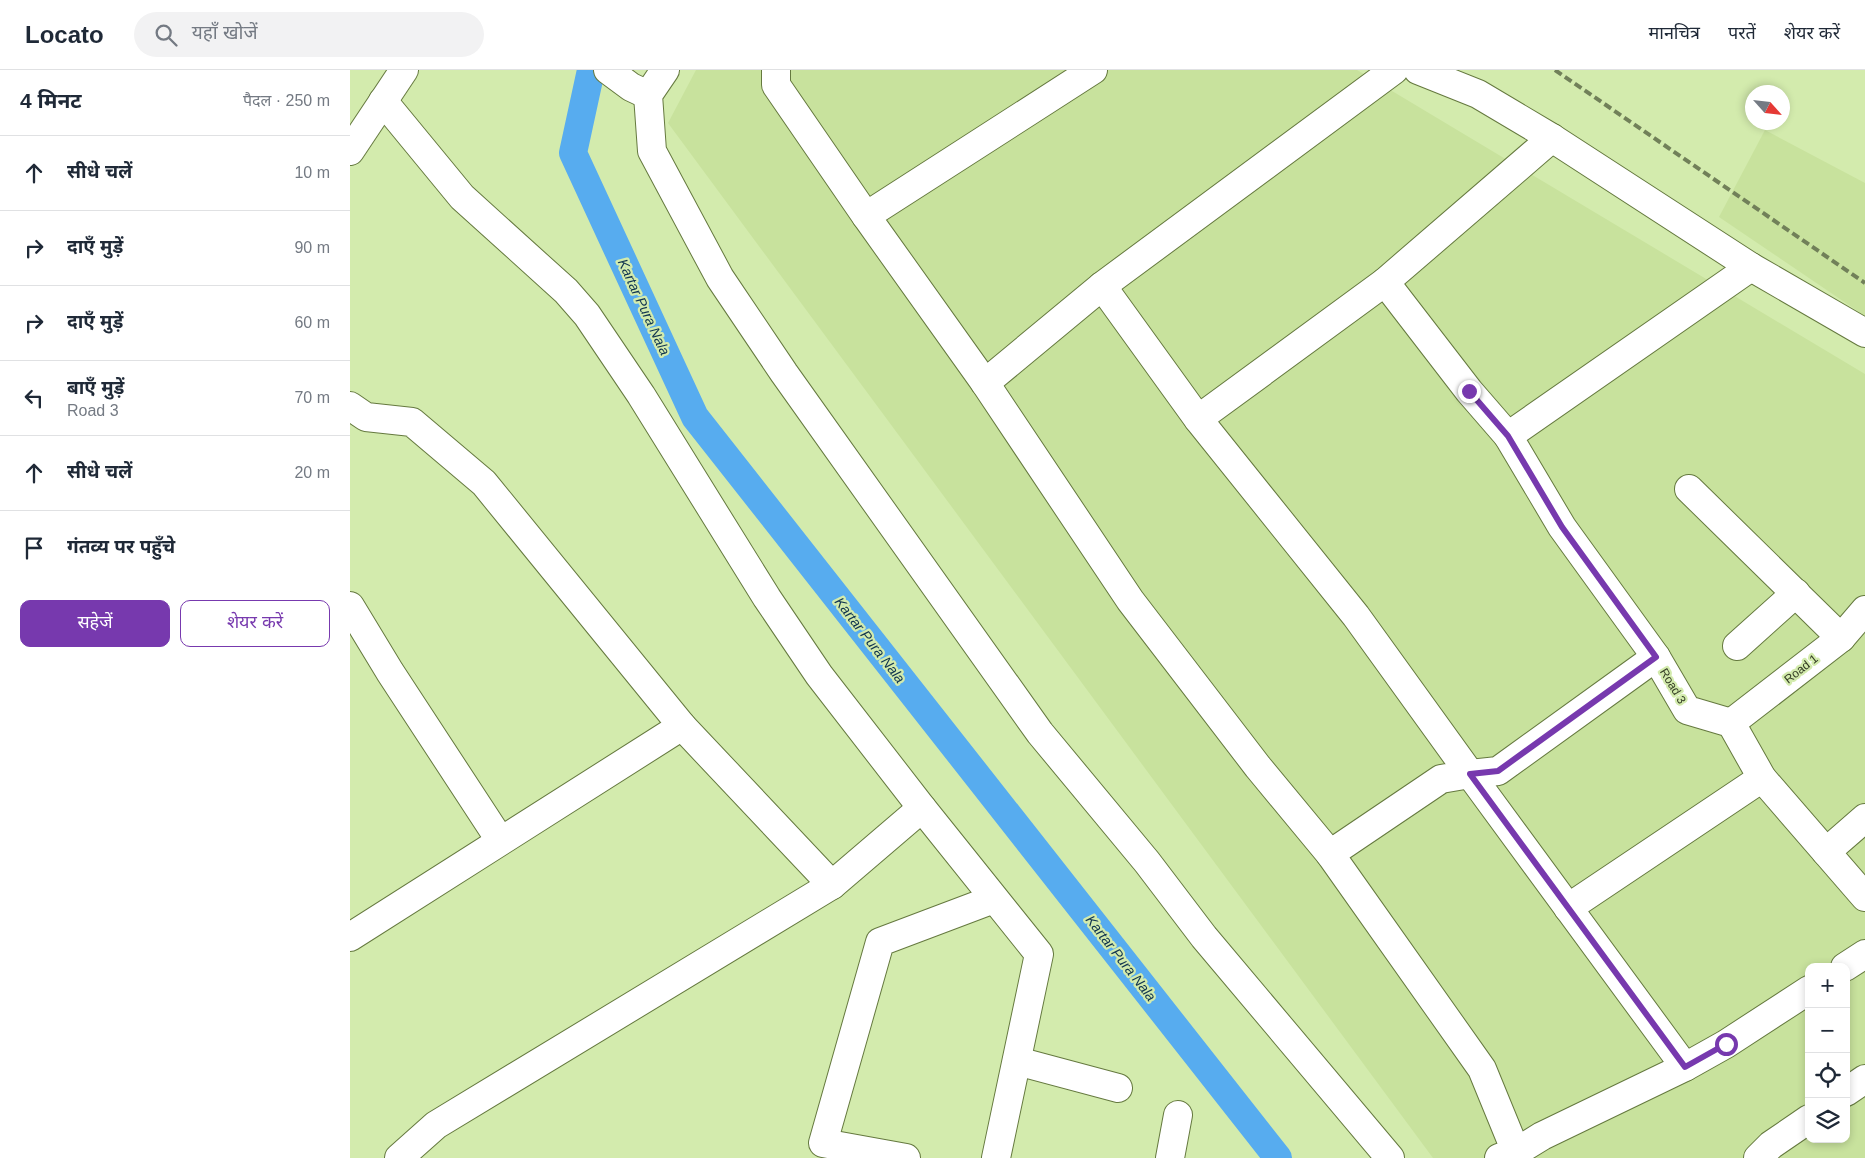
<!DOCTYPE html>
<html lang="hi">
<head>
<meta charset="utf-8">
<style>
	body { margin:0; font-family:Arial,"Noto Sans Devanagari",sans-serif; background:#f2f2f3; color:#1f2937 }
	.controls { position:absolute; right:15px; bottom:15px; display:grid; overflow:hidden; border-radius:10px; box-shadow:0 2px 8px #0003 }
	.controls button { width:45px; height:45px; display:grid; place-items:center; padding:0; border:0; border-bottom:1px solid #e0e1e3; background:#fff; color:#1f2937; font:25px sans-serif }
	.compass { position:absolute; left:1395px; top:15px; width:45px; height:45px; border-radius:50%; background:#fff; box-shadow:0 2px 8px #0003; rotate:117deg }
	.stop { position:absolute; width:15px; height:15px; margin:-11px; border:4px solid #7739ae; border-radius:50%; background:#fff }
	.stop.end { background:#7739ae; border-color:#fff; box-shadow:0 1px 5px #0008 }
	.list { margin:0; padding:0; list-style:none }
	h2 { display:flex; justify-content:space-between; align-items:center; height:65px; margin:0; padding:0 20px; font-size:21px }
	h2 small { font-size:16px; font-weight:400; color:#747a83 }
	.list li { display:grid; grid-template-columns:32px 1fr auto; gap:15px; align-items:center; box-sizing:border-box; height:75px; padding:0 20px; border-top:1px solid #e0e1e3 }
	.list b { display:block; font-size:19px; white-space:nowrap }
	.list p { margin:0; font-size:16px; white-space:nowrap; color:#747a83 }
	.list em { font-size:16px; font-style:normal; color:#747a83 }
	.actions { display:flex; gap:10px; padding:15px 20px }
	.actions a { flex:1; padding:11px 0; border:1px solid #7739ae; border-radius:10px; text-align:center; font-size:18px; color:#7739ae }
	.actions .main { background:#7739ae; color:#fff }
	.icon { flex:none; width:28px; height:28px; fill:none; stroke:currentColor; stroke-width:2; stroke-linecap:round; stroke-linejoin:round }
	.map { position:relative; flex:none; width:1515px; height:1088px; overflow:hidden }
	header { display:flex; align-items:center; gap:30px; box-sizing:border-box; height:70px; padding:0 25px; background:#fff; border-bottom:1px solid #e0e1e3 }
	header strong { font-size:24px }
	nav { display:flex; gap:28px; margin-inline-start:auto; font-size:18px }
	.search { width:350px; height:45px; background:#f2f2f3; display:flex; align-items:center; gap:12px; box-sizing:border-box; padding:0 18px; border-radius:28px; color:#747a83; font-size:19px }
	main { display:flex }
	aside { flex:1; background:#fff }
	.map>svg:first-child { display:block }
	.built { fill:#c8e29d; fill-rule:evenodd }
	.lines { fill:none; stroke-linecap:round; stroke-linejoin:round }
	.canal { stroke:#57acef; stroke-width:28 }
	.minor-casing { stroke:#65793f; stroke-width:30 }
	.minor { stroke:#fff; stroke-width:28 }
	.rail { stroke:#718059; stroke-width:4; stroke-dasharray:8 4; stroke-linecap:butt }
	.route { stroke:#7739ae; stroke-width:6 }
	.labels { text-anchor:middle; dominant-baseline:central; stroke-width:4.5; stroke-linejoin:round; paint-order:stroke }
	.street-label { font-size:12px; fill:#343d24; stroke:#d3ebad }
	.water-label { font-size:14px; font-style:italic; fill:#10344f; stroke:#d3ebad }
</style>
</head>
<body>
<header>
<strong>Locato</strong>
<div class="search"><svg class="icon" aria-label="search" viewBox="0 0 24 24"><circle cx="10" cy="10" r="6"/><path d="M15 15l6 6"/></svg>यहाँ खोजें</div>
<nav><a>मानचित्र</a><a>परतें</a><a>शेयर करें</a></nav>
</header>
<main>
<aside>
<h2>4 मिनट<small>पैदल · 250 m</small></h2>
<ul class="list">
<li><svg class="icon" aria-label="ahead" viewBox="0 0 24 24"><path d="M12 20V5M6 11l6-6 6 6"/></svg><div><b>सीधे चलें</b></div><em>10 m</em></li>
<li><svg class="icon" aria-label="right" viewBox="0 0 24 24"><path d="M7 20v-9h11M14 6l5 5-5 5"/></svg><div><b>दाएँ मुड़ें</b></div><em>90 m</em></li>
<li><svg class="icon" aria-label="right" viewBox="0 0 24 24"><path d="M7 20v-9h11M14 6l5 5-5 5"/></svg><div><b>दाएँ मुड़ें</b></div><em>60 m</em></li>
<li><svg class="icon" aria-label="left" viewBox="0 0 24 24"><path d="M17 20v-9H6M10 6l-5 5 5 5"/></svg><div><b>बाएँ मुड़ें</b><p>Road 3</p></div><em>70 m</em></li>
<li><svg class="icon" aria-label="ahead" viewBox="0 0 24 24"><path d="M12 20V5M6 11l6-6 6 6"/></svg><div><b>सीधे चलें</b></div><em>20 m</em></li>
<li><svg class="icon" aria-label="arrive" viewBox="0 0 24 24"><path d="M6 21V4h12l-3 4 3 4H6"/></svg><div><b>गंतव्य पर पहुँचे</b></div></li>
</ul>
<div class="actions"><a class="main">सहेजें</a><a>शेयर करें</a></div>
</aside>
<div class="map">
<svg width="1515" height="1088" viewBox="0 0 1515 1088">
	<rect width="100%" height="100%" fill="#d3ebad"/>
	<g class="built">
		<path d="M346,0H1007L1515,304V1088H1083L318,53ZM1459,897H1496V1069H1459Z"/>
		<path d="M1415,60L1515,113V246L1369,147Z"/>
	</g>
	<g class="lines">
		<path class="canal" d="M241,0L223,83L345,347L928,1088"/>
		<defs>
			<g id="minor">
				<path d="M258,0L281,17L298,25"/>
				<path d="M315,0L298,25L302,81L370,208L434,303L690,663L797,792L854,867L1040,1088"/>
				<path d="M426,0V15L516,146"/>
				<path d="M743,0L516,146L635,313L780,530L908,697L980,784"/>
				<path d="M1068,0L1128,24L1202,68L1401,197L1515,263"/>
				<path d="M33,31L112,127L216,221L237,245L291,325L417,528L469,605L572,738"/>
				<path d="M0,81L54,0"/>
				<path d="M1401,197L1158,366L1212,457L1306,587L1337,640L1381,653L1412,708L1515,827"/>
				<path d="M1035,212L848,349L1006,546L1120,704L1091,709L980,784L1132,999L1166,1082"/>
				<path d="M752,216L848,349"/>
				<path d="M635,313L752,216L1044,0"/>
				<path d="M0,336L16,347L62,352L134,413L332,656L482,815L86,1055L49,1088"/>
				<path d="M1158,366L1119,321L1035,212L1202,68"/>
				<path d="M1339,419L1491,568"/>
				<path d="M0,536L40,602L150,770"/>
				<path d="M1387,576L1446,523"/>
				<path d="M1306,587L1148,701L1120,704L1335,997"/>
				<path d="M1381,653L1491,568L1515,540"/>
				<path d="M1476,782L1515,748"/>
				<path d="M482,815L572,738L689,884L646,1088"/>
				<path d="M1218,838L1412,708"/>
				<path d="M0,867L332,656"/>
				<path d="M1495,897L1515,884"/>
				<path d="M667,991L768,1018"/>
				<path d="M1496,1022L1515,1009"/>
				<path d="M556,1088L473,1073L530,872L644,829"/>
				<path d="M820,1088L828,1045"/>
				<path d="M1149,1088L1166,1082L1192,1066L1335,997L1376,974L1459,920"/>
				<path d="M1408,1088L1421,1075L1459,1049"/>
			</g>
		</defs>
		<use href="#minor" class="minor-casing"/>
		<use href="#minor" class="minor"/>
		<path class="rail" d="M1205,0L1515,213"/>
	</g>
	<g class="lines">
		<path class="route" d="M1119,321L1158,366L1212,457L1306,587L1148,701L1120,704L1335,997L1376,974"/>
	</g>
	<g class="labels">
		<g class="street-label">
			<text transform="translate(1451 599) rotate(-38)">Road 1</text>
			<text transform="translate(1323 616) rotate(59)">Road 3</text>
		</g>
		<g class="water-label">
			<text transform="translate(294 237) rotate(65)">Kartar Pura Nala</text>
			<text transform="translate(520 570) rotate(52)">Kartar Pura Nala</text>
			<text transform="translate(771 888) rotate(52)">Kartar Pura Nala</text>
		</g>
	</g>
</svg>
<div class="controls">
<button>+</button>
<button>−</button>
<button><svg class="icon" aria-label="locate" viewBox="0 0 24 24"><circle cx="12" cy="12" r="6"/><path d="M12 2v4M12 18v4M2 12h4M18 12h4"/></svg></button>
<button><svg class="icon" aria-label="layers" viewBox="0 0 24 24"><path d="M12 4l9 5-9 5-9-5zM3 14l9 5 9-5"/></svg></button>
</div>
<svg class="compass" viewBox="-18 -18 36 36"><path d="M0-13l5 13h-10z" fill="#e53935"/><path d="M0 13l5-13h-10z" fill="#747a83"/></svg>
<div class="stop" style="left:1376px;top:974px"></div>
<div class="stop end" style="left:1119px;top:321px"></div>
</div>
</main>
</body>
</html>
